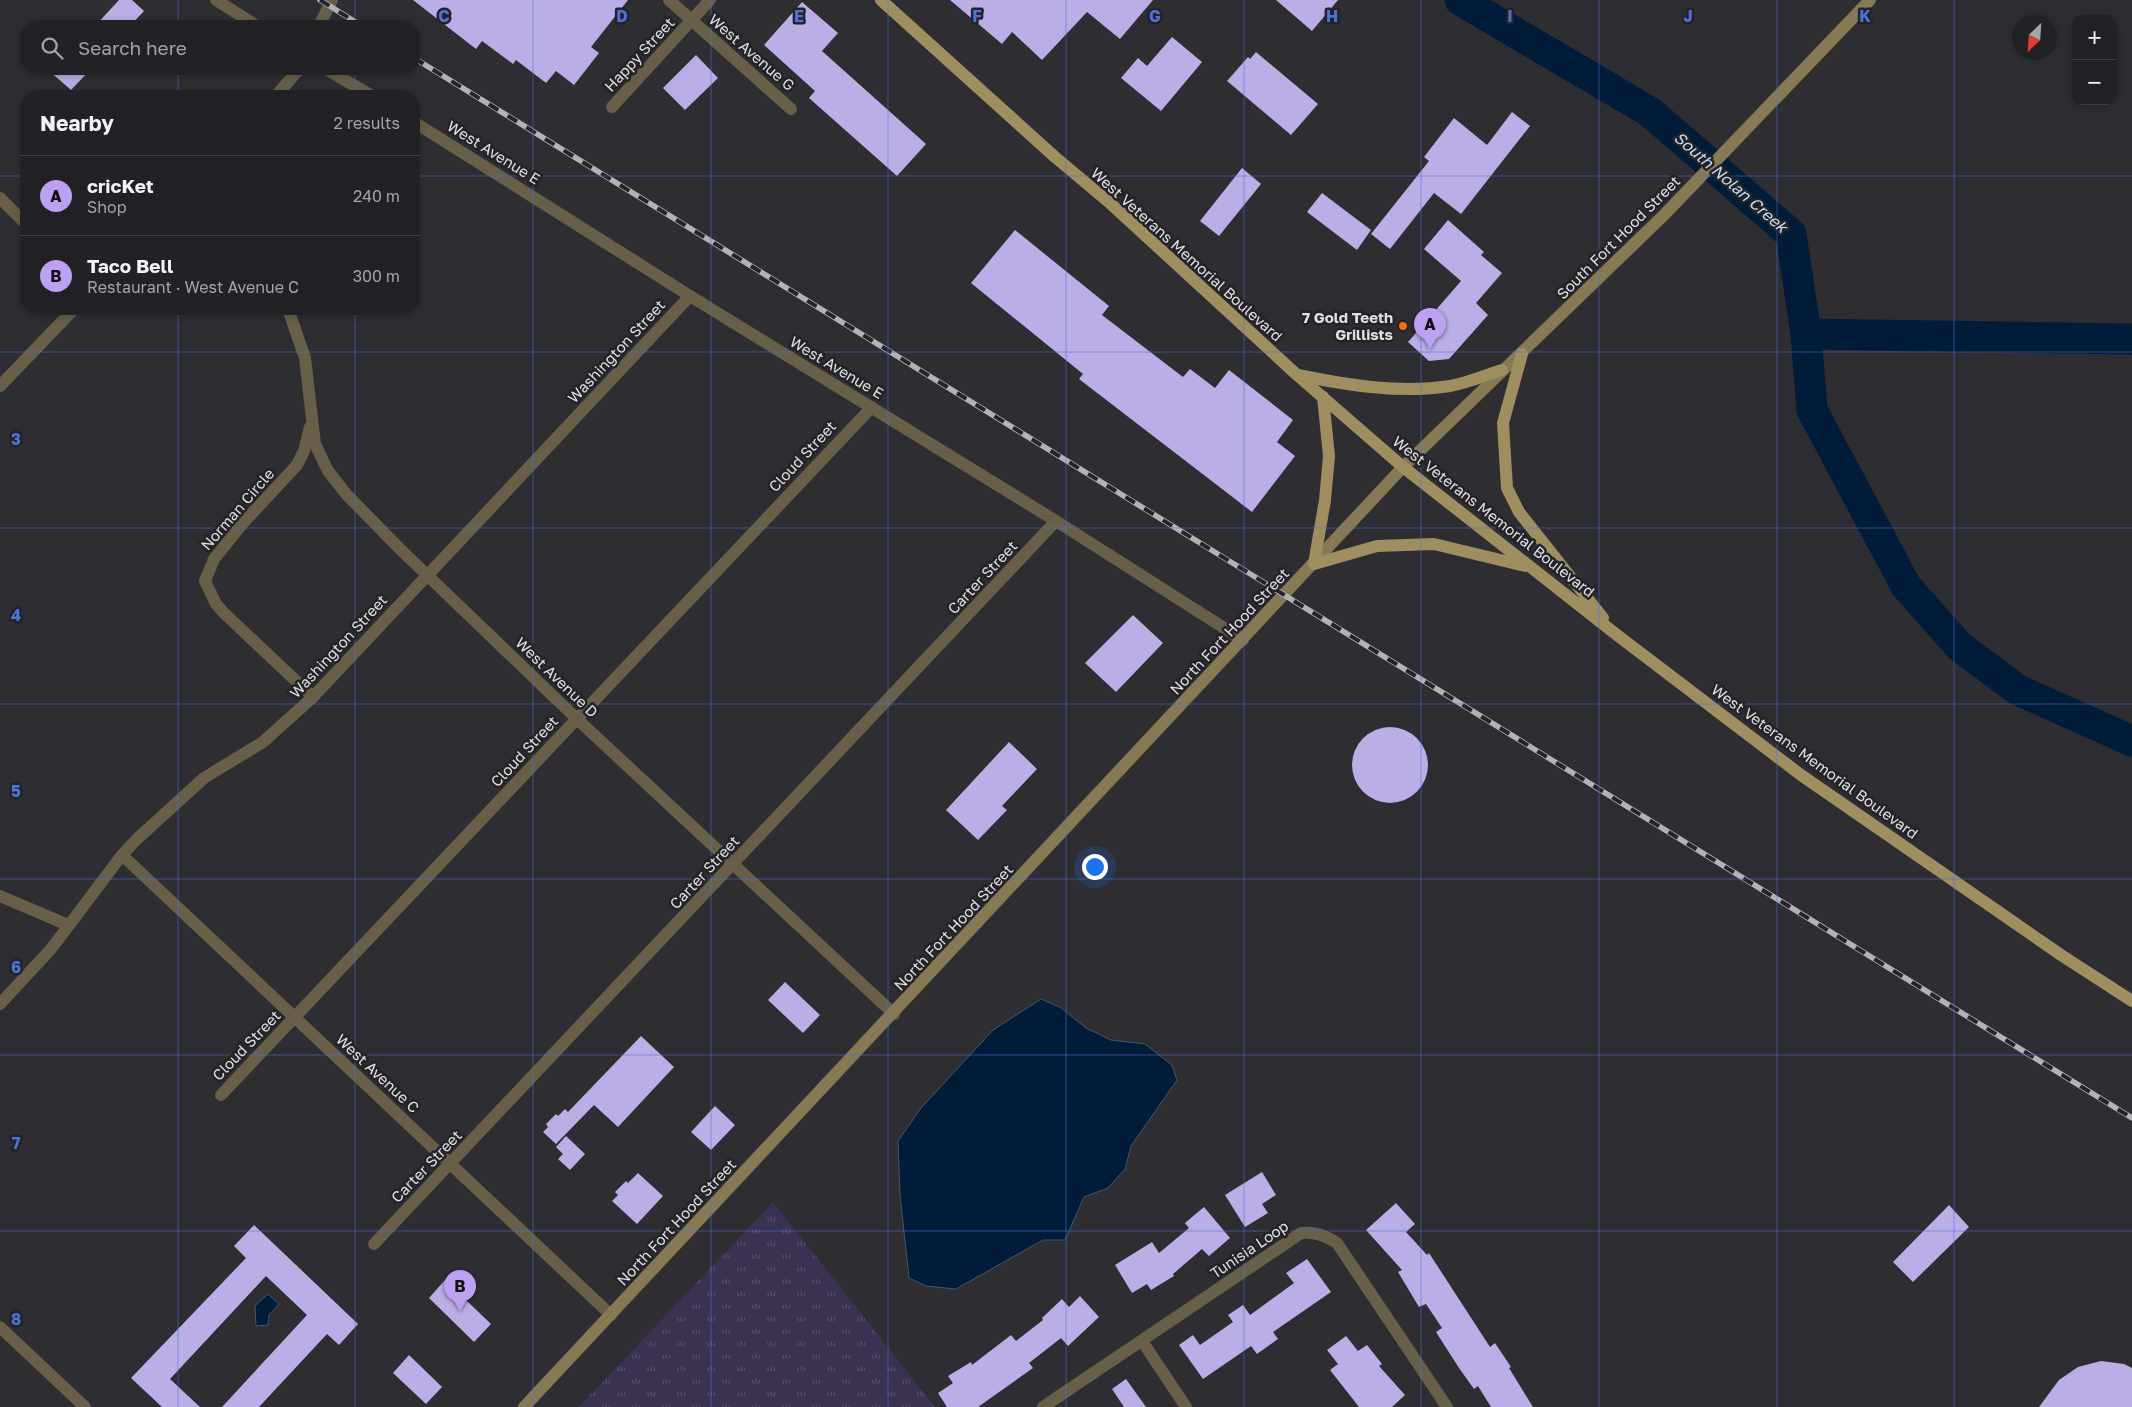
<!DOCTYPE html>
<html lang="en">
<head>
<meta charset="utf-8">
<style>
	body { margin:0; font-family:"Golos Text",sans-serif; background:#2a2a2e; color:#f1f3f6 }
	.controls { position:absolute; right:15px; top:15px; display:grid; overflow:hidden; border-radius:10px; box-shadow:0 2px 8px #0003 }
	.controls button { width:45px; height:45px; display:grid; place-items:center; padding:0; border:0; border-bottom:1px solid #3f3f43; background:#222226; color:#f1f3f6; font:25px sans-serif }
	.compass { position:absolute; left:2012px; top:15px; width:45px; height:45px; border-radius:50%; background:#222226; box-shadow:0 2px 8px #0003; rotate:205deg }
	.you { position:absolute; left:1094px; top:866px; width:18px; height:18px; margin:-12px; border:4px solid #fff; border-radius:50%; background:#1a73e8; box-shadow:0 0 0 8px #1a73e833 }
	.badge { display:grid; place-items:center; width:32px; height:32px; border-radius:50%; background:#bca0f2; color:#111; font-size:16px; font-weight:700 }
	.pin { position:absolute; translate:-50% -41px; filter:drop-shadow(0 1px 2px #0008) }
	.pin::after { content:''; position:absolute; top:26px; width:18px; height:15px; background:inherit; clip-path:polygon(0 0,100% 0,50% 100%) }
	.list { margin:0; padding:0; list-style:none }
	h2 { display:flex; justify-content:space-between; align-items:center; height:65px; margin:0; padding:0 20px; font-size:21px }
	h2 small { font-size:16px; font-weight:400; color:#a2a4a7 }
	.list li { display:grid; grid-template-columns:32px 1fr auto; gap:15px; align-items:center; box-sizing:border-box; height:80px; padding:0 20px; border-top:1px solid #3f3f43 }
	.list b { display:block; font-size:19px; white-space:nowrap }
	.list p { margin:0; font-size:16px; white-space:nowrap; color:#a2a4a7 }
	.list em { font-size:16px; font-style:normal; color:#a2a4a7 }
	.icon { flex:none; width:28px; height:28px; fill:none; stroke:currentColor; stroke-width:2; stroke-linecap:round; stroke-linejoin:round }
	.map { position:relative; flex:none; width:2132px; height:1407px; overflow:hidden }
	.search { position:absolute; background:#222226; box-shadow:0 2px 8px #0003; left:20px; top:20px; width:400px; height:55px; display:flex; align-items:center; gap:12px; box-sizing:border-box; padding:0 18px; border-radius:20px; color:#a2a4a7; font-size:19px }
	.panel { position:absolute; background:#222226; box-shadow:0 2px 8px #0003; left:20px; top:90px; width:400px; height:225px; border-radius:20px }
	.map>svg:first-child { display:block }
	.grass { fill:url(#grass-tufts) }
	.water { fill:#011c39; stroke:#44576c }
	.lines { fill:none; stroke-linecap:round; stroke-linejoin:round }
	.river { stroke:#011c39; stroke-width:31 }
	.building { fill:#bbade6 }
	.minor { stroke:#675f48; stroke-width:12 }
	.tertiary { stroke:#675f48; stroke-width:12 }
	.secondary { stroke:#867a55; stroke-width:12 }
	.primary { stroke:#9f8e5f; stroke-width:12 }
	.rail-casing { stroke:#b3b2b6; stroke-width:5.5 }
	.rail { stroke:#242328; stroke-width:4; stroke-dasharray:11; stroke-linecap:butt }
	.grid { fill:none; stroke:#4e72db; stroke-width:1; stroke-opacity:0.55 }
	.food-dot { fill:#e8710a; stroke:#242328; stroke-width:2 }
	.labels { text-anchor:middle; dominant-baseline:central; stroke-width:5; stroke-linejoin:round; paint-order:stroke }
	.street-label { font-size:15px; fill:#e0e0e3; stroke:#242328 }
	.poi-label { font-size:15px; font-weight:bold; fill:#e0e0e3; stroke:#242328; text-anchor:end }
	.water-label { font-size:16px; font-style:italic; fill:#c3daf4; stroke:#242328 }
	.grid-label { font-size:16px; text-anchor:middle; font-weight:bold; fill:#4e72db; stroke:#242328; stroke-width:5; stroke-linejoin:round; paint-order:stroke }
</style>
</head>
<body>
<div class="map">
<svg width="2132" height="1407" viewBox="0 0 2132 1407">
	<defs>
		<pattern id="grass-tufts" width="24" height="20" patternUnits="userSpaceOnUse" patternTransform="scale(1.25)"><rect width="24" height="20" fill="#3a3153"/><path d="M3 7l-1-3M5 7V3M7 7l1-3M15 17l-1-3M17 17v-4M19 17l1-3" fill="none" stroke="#564f6c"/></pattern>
	</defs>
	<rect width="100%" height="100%" fill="#2e2d32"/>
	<path class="grass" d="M773,1202L935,1407H579Z"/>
	<g class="water">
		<path d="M1041,999L1060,1007L1086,1028L1111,1040L1145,1044L1172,1065L1177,1080L1131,1146L1125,1169L1108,1188L1084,1197L1065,1240H1043L956,1289L926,1286L909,1278L900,1195L898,1141L921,1108L993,1030Z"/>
		<path d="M268,1294L279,1304L269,1315L268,1325L256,1326L255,1306Z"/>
	</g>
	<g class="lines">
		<g class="river">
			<path d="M1460,0L1650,112L1791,234L1806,334L1812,410L1906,586L1959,646L2018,690L2132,741"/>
			<path d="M1806,334L2132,339"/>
		</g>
	</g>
	<g class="building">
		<path d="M119,0H132L144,11L130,26H95Z"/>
		<path d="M413,0H628L591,47L599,53L574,85L556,71L546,83L516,60L513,64L482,41L476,49Z"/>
		<path d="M950,0H1153L1120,39L1087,12L1042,60L1012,32L1002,44Z"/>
		<path d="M1276,0H1338L1312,31Z"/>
		<path d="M802,2L838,33L822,51L926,144L897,176L809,98L815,91L764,45Z"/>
		<path d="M1172,37L1202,62L1161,111L1121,78L1138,58L1147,66Z"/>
		<path d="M1256,52L1318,104L1291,135L1227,81L1248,57L1250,59Z"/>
		<path d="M696,55L718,78L685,110L663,88Z"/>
		<path d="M47,69H91L71,90Z"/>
		<path d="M1512,112L1530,126L1461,214L1434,193L1390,249L1371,234L1429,161L1424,157L1454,118L1487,145Z"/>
		<path d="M1242,168L1261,184L1219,236L1200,221Z"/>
		<path d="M1322,193L1371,230L1357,250L1307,212Z"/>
		<path d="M1448,220L1484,252L1481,255L1502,273L1476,303L1488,315L1449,359L1429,361L1408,342L1461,281L1424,249Z"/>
		<path d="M1015,230L1109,306L1102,315L1183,377L1190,369L1215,388L1229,370L1293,420L1277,442L1295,456L1252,512L1079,379L1083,374L971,283Z"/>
		<path d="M1133,615L1163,643L1116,692L1085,663Z"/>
		<circle cx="1390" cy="765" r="38"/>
		<path d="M1009,742L1037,769L1002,806L1007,810L978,840L946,810Z"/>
		<path d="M785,982L820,1015L803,1033L768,1000Z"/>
		<path d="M641,1036L674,1067L618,1127L594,1105L556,1144L543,1132L548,1127L546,1124L556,1114L558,1116L565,1109L568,1112Z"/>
		<path d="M715,1106L735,1125L711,1150L691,1132Z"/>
		<path d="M566,1136L585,1154L570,1170L558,1159L563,1154L556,1147Z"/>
		<path d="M1262,1172L1276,1195L1262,1204L1268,1213L1245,1227L1225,1195Z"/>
		<path d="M638,1173L663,1196L637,1224L612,1201L618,1195L615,1192L626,1181L628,1183Z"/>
		<path d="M1396,1203L1415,1224L1406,1232L1427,1255L1429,1253L1490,1347L1495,1343L1511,1367L1509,1368L1533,1407H1491L1478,1386L1474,1389L1459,1368L1436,1332L1442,1328L1426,1304L1419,1307L1398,1272L1402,1270L1366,1230Z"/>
		<path d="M1949,1205L1969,1227L1913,1282L1893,1262Z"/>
		<path d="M1204,1207L1230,1238L1209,1256L1202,1249L1173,1274L1174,1276L1151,1290L1147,1284L1132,1293L1115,1265L1152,1242L1159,1253L1189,1228L1185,1223Z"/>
		<path d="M254,1225L358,1324L339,1345L327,1334L259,1407H222L307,1315L266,1276L170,1379L200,1407H162L131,1378L246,1258L234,1246Z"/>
		<path d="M1307,1259L1331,1292L1273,1332L1278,1339L1257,1354L1251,1346L1203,1379L1179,1345L1193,1335L1200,1345L1233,1322L1228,1315L1243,1305L1250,1315L1294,1283L1286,1273Z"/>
		<path d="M445,1280L491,1324L474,1342L429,1298Z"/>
		<path d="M1080,1296L1099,1317L1068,1346L1061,1338L1029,1363L1033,1368L978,1407H947L938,1393L953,1383L948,1376L971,1362L972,1365L1011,1335L1016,1341L1043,1320L1042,1318L1062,1299L1069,1307Z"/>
		<path d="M1346,1336L1358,1351L1367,1345L1382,1364L1379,1366L1405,1395L1392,1407H1359L1330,1370L1338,1364L1327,1350Z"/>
		<path d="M409,1355L442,1387L426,1404L393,1373Z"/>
		<path d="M2101,1361L2124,1364L2132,1368V1407H2039L2059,1380L2078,1367Z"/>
		<path d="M1126,1379L1146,1407H1124L1112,1389Z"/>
	</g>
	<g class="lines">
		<g class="minor">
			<path d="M216,0L257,26"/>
			<path d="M669,0L791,109"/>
			<path d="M326,69L372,96"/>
			<path d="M612,107L710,0"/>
			<path d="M414,122L690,296L1056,521L1243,640"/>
			<path d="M0,198L26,224"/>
			<path d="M288,309L305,358L315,444L328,471L347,495L401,550L577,719L894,1014"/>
			<path d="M310,427L304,451L297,465L243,523L214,559L205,581L216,604L224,613L313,697"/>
			<path d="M122,855L611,1315"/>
			<path d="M0,896L68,925"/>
			<path d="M0,1004L51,949L122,855L137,839L204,778L263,742L313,697L690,296"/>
			<path d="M221,1095L872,407"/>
			<path d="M374,1244L1056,521"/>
			<path d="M0,1327L85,1407"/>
			<path d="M1142,1341L1186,1407"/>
			<path d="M1043,1407L1301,1233C1316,1232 1324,1235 1337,1243L1447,1407"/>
		</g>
		<g class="tertiary">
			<path d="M319,26L332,0"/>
			<path d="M276,96L299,69"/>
			<path d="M0,386L74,309"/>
		</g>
		<path class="secondary" d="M524,1407L1403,467L1665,214L1870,0"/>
		<g class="primary">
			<path d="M881,0L1055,157L1111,204L1296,374L1403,467L1617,635L1801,775L2061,955L2132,1001"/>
			<path d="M1522,354L1503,423L1507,488L1519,512L1603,618"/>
			<path d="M1298,375C1347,385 1400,394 1450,386C1468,383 1485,375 1502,370"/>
			<path d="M1323,397L1329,456L1325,500L1314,564L1377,546L1434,544L1525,566"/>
		</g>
		<defs>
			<g id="rail">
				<path d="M320,0L362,26"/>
				<path d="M414,58L2132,1118"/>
			</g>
		</defs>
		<use href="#rail" class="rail-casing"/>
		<use href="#rail" class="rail"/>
	</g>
	<path class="grid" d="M178,0V26M355,0V26M533,0V1407M711,0V1407M888,0V1407M1066,0V1407M1244,0V1407M1421,0V1407M1599,0V1407M1777,0V1407M1954,0V1407M178,69V96M355,69V96M0,176H26M414,176H2132M178,309V1407M355,309V1407M0,352H2132M0,528H2132M0,704H2132M0,879H2132M0,1055H2132M0,1231H2132"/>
	<circle class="food-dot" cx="1403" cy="326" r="5"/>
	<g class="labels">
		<g class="street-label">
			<text transform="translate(752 52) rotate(41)">West Avenue G</text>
			<text transform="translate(639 54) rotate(-47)">Happy Street</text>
			<text transform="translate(494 152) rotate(32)">West Avenue E</text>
			<text transform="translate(1618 237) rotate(-45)">South Fort Hood Street</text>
			<text transform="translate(1187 254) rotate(42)">West Veterans Memorial Boulevard</text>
			<text transform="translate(616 351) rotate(-47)">Washington Street</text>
			<text transform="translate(837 367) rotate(31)">West Avenue E</text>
			<text transform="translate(802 456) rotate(-47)">Cloud Street</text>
			<text transform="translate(237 509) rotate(-49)">Norman Circle</text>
			<text transform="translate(1494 516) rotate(38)">West Veterans Memorial Boulevard</text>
			<text transform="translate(982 577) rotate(-47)">Carter Street</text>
			<text transform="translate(1229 631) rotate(-47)">North Fort Hood Street</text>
			<text transform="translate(338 646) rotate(-47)">Washington Street</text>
			<text transform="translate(557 677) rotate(44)">West Avenue D</text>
			<text transform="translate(524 751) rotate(-47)">Cloud Street</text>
			<text transform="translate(1815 761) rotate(36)">West Veterans Memorial Boulevard</text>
			<text transform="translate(704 872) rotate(-47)">Carter Street</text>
			<text transform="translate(953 927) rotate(-47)">North Fort Hood Street</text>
			<text transform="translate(246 1045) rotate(-46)">Cloud Street</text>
			<text transform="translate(378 1073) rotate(43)">West Avenue C</text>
			<text transform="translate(426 1166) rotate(-46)">Carter Street</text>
			<text transform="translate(676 1222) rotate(-47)">North Fort Hood Street</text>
			<text transform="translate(1249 1249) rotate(-34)">Tunisia Loop</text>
		</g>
		<g class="poi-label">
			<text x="1393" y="317">7 Gold Teeth<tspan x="1393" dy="17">Grillists</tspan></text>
		</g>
		<g class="water-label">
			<text transform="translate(1731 182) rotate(41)">South Nolan Creek</text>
		</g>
	</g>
	<g class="grid-label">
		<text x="444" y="22">C</text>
		<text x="622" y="22">D</text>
		<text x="799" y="22">E</text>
		<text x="977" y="22">F</text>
		<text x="1155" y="22">G</text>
		<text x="1332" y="22">H</text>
		<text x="1510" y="22">I</text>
		<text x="1688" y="22">J</text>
		<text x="1865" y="22">K</text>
		<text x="16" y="445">3</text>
		<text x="16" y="621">4</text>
		<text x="16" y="797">5</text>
		<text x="16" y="973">6</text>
		<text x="16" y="1149">7</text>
		<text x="16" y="1325">8</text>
	</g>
</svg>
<div class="controls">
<button>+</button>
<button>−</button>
</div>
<svg class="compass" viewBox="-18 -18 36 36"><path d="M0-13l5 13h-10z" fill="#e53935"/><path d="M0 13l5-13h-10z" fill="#a2a4a7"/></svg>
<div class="you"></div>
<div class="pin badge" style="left:1430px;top:349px">A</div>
<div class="pin badge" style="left:460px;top:1311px">B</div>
<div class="search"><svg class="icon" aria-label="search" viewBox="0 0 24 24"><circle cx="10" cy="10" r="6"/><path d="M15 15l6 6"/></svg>Search here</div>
<section class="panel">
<h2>Nearby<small>2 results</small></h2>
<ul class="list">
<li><span class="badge">A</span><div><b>cricKet</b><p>Shop</p></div><em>240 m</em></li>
<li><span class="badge">B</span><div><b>Taco Bell</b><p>Restaurant · West Avenue C</p></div><em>300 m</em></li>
</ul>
</section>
</div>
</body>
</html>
